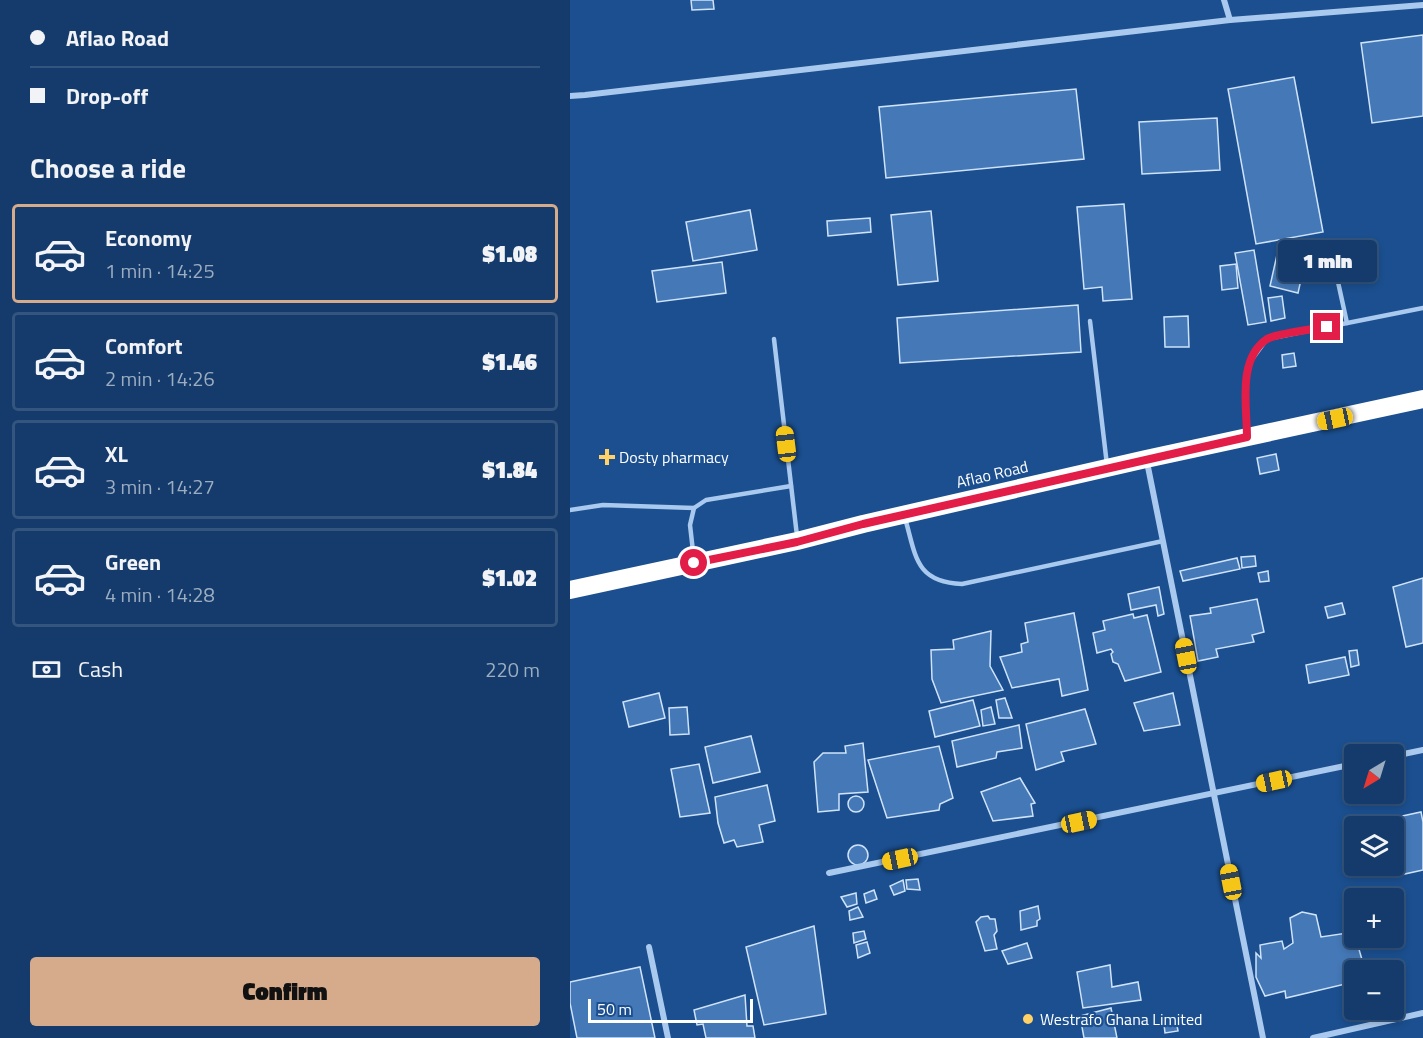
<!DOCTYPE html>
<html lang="en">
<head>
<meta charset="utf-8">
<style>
  body { margin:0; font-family:"Titillium Web",sans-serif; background:#1d4271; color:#f1f3f6; height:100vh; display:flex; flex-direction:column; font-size:22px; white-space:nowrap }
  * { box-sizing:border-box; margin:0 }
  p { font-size:20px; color:#9dadc1 }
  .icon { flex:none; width:33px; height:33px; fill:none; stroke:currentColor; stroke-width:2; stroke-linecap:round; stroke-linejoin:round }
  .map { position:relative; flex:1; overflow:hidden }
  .panel { display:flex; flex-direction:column; background:#143b6b; width:570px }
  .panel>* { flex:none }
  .top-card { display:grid; align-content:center; height:132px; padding:0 30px; background:#143b6b }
  .needle { width:39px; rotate:218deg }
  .buttons { position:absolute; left:774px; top:744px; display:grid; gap:12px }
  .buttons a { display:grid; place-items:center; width:60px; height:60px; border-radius:6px; background:#143b6b; box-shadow:0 3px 9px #0003,0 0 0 2px #33557e; font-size:30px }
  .scale { position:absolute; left:18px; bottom:15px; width:165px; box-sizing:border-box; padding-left:6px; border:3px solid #fff; border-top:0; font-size:16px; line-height:21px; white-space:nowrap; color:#fff; -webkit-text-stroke:4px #1b4f8f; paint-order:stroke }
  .end { position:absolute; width:27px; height:27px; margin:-14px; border:8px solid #e11d48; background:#fff; box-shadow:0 0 0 3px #fff }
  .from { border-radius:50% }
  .bubble { position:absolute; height:42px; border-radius:6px; background:#143b6b; box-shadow:0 3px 9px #0003,0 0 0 2px #33557e; font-size:20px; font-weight:800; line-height:42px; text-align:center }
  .car { position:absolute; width:18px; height:36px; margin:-18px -9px; border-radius:8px; box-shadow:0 0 4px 2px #0007; background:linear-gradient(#f5c518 24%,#345 0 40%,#f5c518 0 76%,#345 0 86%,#f5c518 0) }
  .top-card b { display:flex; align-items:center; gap:21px; height:57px; font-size:22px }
  .top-card b+b { border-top:2px solid #33557e }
  .top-card i { width:15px; height:15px; background:#f1f3f6 }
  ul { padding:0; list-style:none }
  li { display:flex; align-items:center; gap:18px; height:99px; margin:0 12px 9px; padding:0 18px; border:3px solid #33557e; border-radius:6px }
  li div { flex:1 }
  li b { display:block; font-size:22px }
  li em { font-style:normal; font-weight:800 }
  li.current { border-color:#d6ab8b }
  li>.icon { width:54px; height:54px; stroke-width:1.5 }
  h2 { padding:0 30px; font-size:27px; line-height:72px }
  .pay { display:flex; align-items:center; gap:15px; height:66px; padding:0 30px; font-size:22px }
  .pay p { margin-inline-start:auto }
  .primary-button { display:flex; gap:12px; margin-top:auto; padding:12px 30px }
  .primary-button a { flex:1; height:69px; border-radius:6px; background:#d6ab8b; color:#111; font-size:24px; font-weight:800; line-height:69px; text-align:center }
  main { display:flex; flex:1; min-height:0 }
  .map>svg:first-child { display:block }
  .building { fill:#4478b7; stroke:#cfe3fa; stroke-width:1.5 }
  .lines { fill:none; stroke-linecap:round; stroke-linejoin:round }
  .lane { stroke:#a9c9ee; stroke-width:4.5 }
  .street { stroke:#a9c9ee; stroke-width:6 }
  .highway { stroke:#fff; stroke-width:18 }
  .route { stroke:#e11d48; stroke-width:8 }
  .poi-dot { fill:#ffd166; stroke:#1b4f8f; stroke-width:2 }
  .labels { text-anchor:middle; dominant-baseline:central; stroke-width:4.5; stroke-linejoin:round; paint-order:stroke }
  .poi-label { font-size:16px; fill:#fff; stroke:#1b4f8f; text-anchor:start }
  .street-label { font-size:16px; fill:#fff; stroke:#1b4f8f }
</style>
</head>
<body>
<main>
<section class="panel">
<div class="top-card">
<b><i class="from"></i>Aflao Road</b>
<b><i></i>Drop-off</b>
</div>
<h2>Choose a ride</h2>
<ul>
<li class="current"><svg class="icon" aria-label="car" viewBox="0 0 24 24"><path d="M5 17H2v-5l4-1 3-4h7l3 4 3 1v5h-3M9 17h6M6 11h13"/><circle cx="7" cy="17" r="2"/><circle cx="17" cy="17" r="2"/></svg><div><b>Economy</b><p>1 min · 14:25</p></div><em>$1.08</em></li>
<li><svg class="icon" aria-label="car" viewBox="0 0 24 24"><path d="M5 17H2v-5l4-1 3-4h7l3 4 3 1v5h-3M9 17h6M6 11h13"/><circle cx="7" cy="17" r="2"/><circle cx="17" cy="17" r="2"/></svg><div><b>Comfort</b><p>2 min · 14:26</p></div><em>$1.46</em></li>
<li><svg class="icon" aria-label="car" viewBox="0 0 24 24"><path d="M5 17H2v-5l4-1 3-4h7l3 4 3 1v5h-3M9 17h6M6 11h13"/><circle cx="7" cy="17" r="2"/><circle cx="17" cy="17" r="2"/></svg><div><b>XL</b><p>3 min · 14:27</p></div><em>$1.84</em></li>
<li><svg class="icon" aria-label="car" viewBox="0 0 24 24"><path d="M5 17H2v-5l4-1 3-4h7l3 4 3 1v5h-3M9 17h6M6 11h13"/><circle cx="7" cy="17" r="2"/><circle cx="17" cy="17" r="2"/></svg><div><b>Green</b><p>4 min · 14:28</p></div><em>$1.02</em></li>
</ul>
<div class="pay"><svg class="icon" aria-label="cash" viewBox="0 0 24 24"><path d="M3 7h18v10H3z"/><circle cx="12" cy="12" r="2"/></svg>Cash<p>220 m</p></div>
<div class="primary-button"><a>Confirm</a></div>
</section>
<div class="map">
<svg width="853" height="1038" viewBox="0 0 853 1038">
  <rect width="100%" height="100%" fill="#1b4f8f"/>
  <g class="building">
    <polygon points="121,0 143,0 144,9 122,10"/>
    <polygon points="853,35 853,116 802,123 791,43"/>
    <polygon points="724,77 753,232 686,244 658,89"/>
    <polygon points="506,89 514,159 316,178 309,107"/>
    <polygon points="647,118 650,170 572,174 569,122"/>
    <polygon points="554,204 562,299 533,301 532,287 514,289 507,207"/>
    <polygon points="180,210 187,250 123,261 116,222"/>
    <polygon points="361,211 368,281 328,285 321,215"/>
    <polygon points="300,218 301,232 258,236 257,221"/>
    <polygon points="709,246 737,253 728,293 700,286"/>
    <polygon points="684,250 696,322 678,325 665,253"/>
    <polygon points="152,262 156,293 87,302 82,271"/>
    <polygon points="666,264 668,288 652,290 650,266"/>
    <polygon points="712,296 715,318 701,321 698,298"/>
    <polygon points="508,305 511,352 330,363 327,318"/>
    <polygon points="618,316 619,347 595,347 594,317"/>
    <polygon points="724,353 726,366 713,368 712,355"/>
    <polygon points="706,454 709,470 690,474 687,458"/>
    <polygon points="685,556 686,566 672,568 671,557"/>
    <polygon points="667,558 670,569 613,581 610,571"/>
    <polygon points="698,571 699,581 690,582 688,573"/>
    <polygon points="853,578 853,643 836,647 823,587"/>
    <polygon points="589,587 594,614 588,616 586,605 561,610 558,594"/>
    <polygon points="687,599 694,632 682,635 684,642 646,649 648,657 628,661 620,616 641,613 640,608"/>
    <polygon points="772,603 775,614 758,618 755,607"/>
    <polygon points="504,613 518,690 492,696 489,679 442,688 430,657 452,652 451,644 458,642 455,623"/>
    <polygon points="563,614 564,618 577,615 591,672 555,681 548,664 543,662 541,654 543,652 541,649 527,653 523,633 535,630 533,621"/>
    <polygon points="421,631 420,666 433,690 371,703 362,679 361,650 384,649 383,640"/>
    <polygon points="787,650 789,665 781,667 779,651"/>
    <polygon points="775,657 779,675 739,683 736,665"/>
    <polygon points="89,693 95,718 59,727 53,702"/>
    <polygon points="603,693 610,725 574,731 564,703"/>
    <polygon points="435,698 442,718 429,718 426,700"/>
    <polygon points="403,700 410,726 365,737 359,711"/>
    <polygon points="117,707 119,734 100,735 99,708"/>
    <polygon points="421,707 425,724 413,726 411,710"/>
    <polygon points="515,709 526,744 491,752 494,761 466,770 456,724"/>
    <polygon points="449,725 452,748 427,752 426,758 387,767 382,741"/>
    <polygon points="181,736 190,772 143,783 135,747"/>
    <polygon points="293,743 298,792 269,794 269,810 248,812 244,762 253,753 276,753 275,746"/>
    <polygon points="369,746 383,798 370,804 369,810 317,818 298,760"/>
    <polygon points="129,764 140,813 110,817 101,769"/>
    <polygon points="450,778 465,803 461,804 463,816 423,821 411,792"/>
    <polygon points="197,785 205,821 189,825 193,842 167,847 164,840 154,843 148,823 145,797"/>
    <circle cx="286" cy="804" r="8"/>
    <polygon points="851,812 853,822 853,870 830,875 824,844 824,826 819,826 818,819"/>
    <circle cx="288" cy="855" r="10"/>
    <polygon points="348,879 350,890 337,889 336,880"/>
    <polygon points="333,880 335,891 324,895 320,886"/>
    <polygon points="304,890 307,899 296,903 294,894"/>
    <polygon points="286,893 287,904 277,907 271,897"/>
    <polygon points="468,906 470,919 467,921 467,926 451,930 450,911"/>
    <polygon points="288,907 293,917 280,920 279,911"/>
    <polygon points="732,912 746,915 751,937 784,932 795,970 784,970 784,982 716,998 715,991 695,996 686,977 686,953 691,958 690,945 712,941 714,949 723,943 720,918"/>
    <polygon points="418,916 420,919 425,919 427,931 424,935 427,949 415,951 406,922 411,917"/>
    <polygon points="244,926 256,1014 194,1025 176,947"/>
    <polygon points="294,931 296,939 284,943 283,933"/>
    <polygon points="297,942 300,953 288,958 286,945"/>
    <polygon points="457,943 462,958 438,964 432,951"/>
    <polygon points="540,965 542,987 568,982 571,1000 513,1008 507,972"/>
    <polygon points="70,967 85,1038 7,1038 0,1003 0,982"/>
    <polygon points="175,995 177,1026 183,1026 185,1038 136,1038 133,1024 127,1025 124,1010"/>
    <polygon points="541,1008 547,1038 514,1038 510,1016"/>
    <polygon points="606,1020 608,1031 595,1033 594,1024"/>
  </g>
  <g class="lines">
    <g class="lane">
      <polyline points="759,241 777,323"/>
      <polyline points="520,321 537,465"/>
      <polyline points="204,339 227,536"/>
      <polyline points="677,432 676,377 680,362 697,339 853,308"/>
      <polyline points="0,510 33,505 124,508"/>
      <path d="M 335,518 C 346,556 345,582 392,584 L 593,541"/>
      <polyline points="124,560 120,525 124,508 136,500 221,486"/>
    </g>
    <g class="street">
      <polyline points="654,0 660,20"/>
      <polyline points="0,96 15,95 660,20 853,5"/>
      <polyline points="577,462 693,1038"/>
      <polyline points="824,756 853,750"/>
      <polyline points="259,873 784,764"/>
      <polyline points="79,947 98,1038"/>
      <polyline points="743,1038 853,1013"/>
    </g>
    <polyline class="highway" points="0,590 227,541 293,524 576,459 853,399"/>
  </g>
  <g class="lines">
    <path class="route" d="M 124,563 L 227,542 L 293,524 L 677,437 C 677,407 667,359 697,339 C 705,334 744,329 757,327"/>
  </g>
  <g class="poi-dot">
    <path d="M34 448h6v6h6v6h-6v6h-6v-6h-6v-6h6z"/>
    <circle cx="458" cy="1019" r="6"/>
  </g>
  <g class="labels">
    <g class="poi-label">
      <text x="49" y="457">Dosty pharmacy</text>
      <text x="470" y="1019">Westrafo Ghana Limited</text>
    </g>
    <g class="street-label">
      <text transform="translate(422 474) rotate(-13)">Aflao Road</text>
    </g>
  </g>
</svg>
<div class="buttons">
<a><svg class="needle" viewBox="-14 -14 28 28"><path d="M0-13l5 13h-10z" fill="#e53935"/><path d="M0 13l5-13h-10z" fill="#9dadc1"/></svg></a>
<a><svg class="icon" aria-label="layers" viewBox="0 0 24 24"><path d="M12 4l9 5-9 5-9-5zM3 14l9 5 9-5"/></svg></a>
<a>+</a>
<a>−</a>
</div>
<div class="scale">50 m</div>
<i class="end from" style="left:124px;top:563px"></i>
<i class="end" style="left:757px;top:327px"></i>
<div class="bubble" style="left:708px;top:240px;width:99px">1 min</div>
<i class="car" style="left:765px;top:419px;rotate:258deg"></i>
<i class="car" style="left:216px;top:444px;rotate:353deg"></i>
<i class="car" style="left:616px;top:656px;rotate:349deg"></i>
<i class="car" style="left:704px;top:781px;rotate:258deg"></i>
<i class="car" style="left:509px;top:822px;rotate:78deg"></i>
<i class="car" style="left:330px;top:859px;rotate:258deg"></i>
<i class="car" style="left:661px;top:882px;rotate:349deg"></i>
</div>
</main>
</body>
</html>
